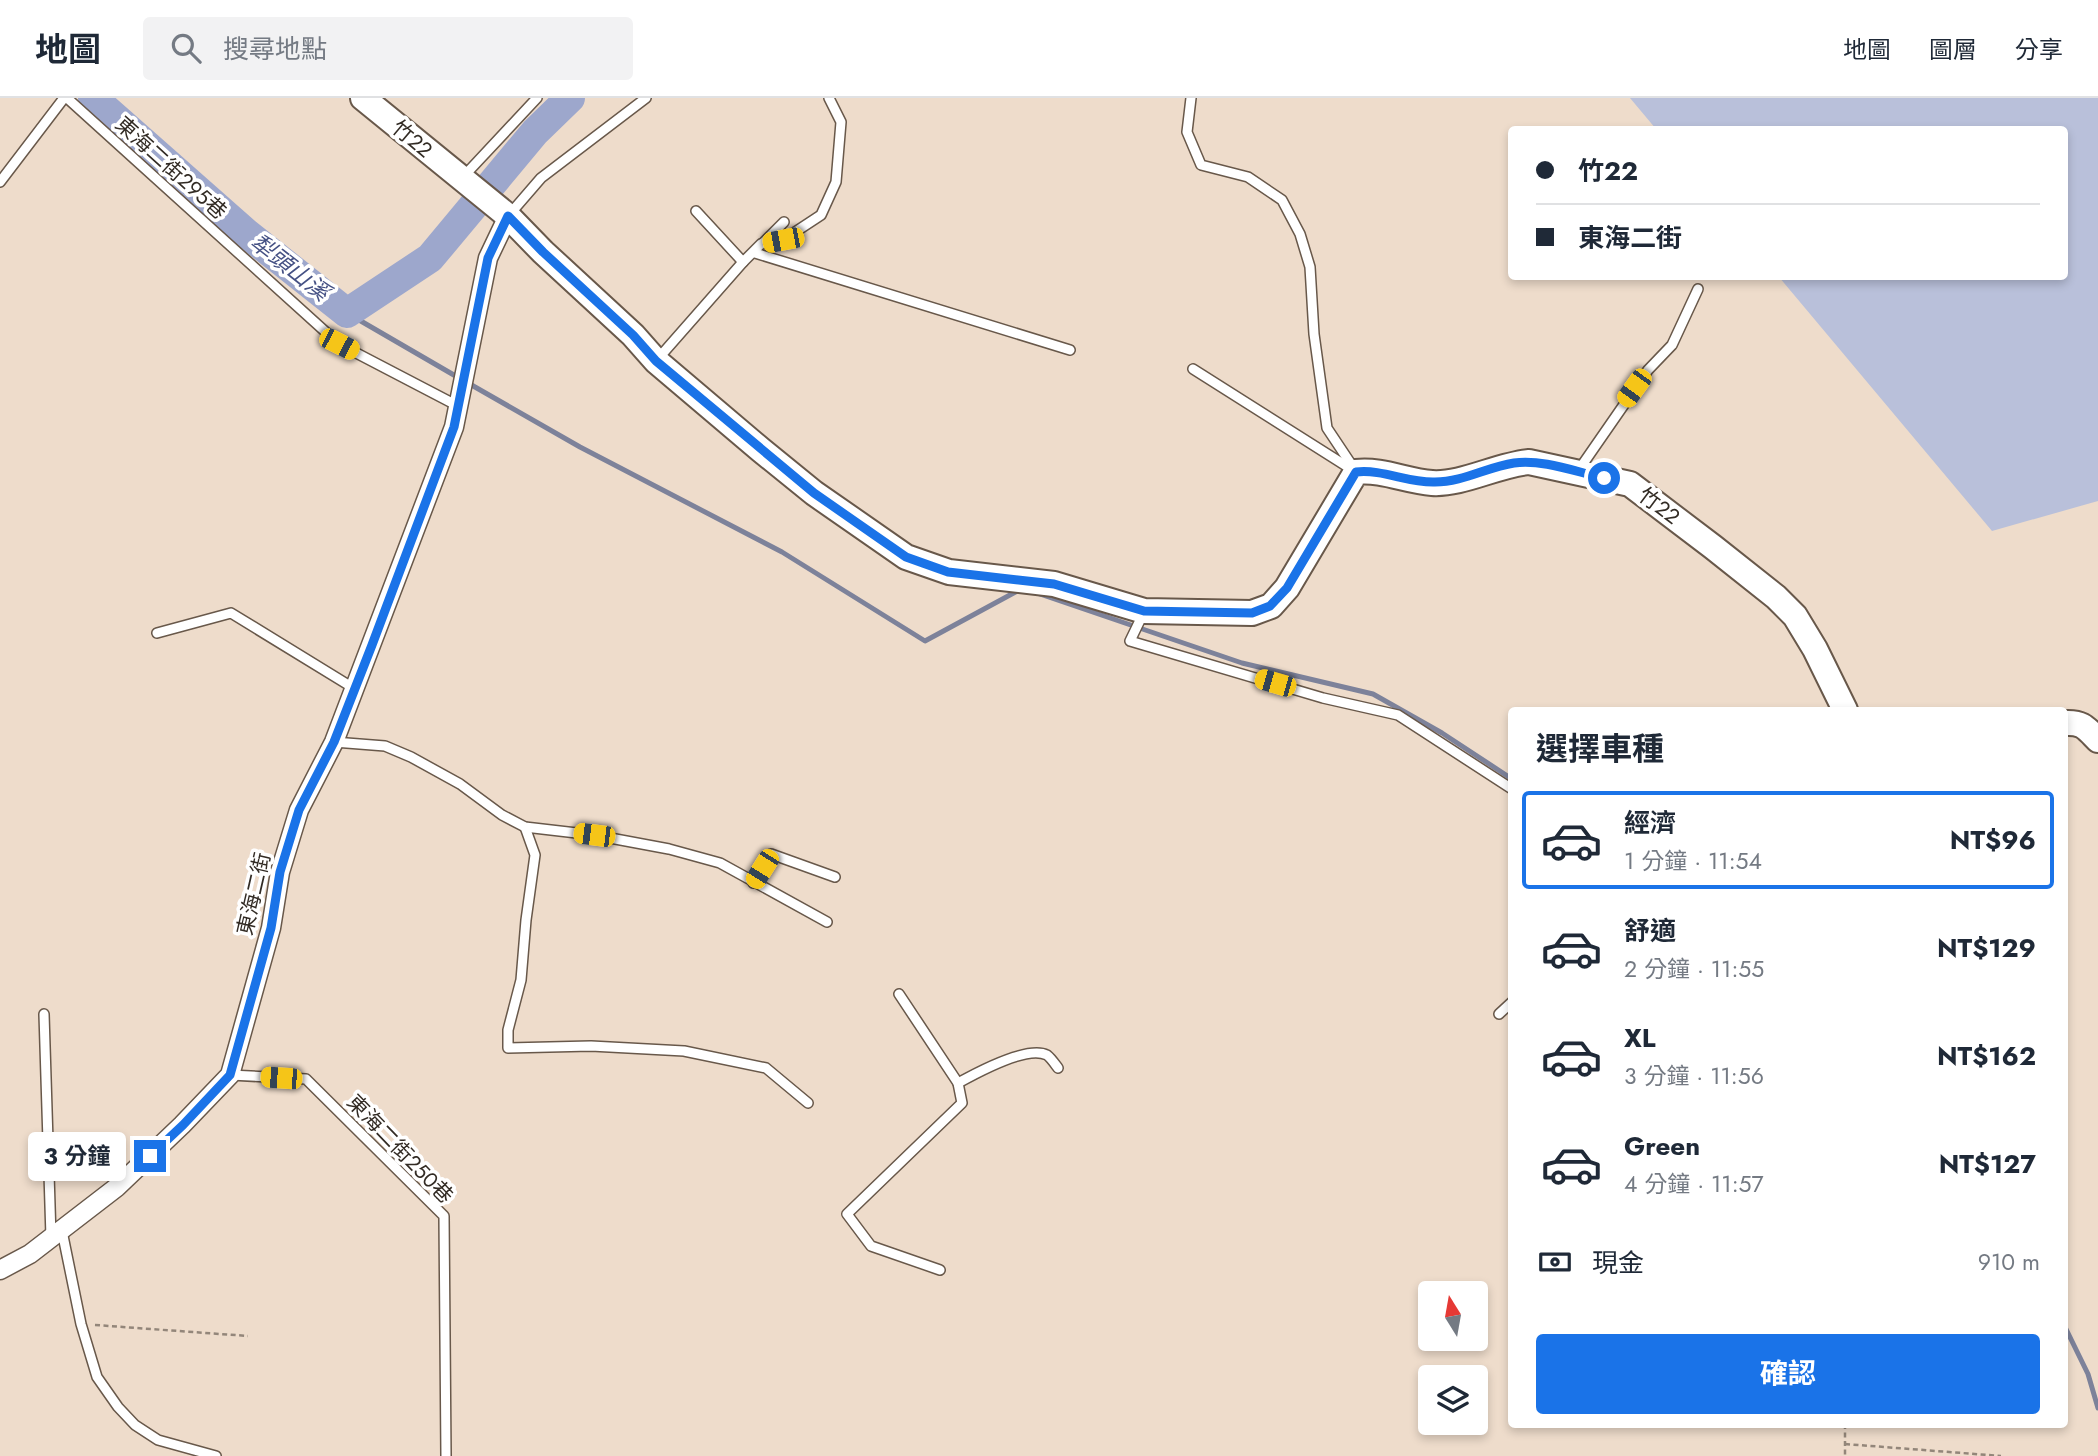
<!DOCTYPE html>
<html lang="zh-TW">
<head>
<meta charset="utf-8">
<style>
  body { margin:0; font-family:Jost,"Noto Sans TC",sans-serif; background:#f2f2f3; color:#1f2937; height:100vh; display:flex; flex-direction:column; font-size:26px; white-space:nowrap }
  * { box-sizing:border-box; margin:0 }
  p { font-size:23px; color:#747a83 }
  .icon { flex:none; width:38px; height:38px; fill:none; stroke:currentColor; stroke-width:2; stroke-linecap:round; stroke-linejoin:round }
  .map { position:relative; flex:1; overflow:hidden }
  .details { position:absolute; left:1508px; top:609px; width:560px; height:721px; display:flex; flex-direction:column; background:#fff; border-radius:7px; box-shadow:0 4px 10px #0003 }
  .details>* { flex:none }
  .banner { position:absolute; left:1508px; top:28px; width:560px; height:154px; border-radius:7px; box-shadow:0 4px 10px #0003; display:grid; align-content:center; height:154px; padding:0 28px; background:#fff }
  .needle { width:46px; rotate:349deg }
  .buttons { position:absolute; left:1418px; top:1183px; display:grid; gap:14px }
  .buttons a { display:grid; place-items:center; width:70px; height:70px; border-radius:7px; background:#fff; box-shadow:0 4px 10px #0003; font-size:35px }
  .end { position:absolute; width:32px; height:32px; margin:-16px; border:9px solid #1a73e8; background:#fff; box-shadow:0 0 0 4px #fff }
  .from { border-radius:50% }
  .bubble { position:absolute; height:49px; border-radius:7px; background:#fff; box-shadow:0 4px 10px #0003; font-size:23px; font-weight:700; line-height:49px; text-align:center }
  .car { position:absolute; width:21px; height:42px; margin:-21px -10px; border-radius:9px; box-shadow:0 0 5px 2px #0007; background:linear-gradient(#f5c518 24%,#345 0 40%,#f5c518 0 76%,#345 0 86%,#f5c518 0) }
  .banner b { display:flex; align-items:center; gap:24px; height:66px; font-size:26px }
  .banner b+b { border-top:2px solid #e0e1e3 }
  .banner i { width:18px; height:18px; background:#1f2937 }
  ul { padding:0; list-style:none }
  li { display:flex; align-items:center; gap:21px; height:98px; margin:0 14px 10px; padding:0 14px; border:4px solid transparent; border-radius:7px }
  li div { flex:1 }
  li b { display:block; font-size:26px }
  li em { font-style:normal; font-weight:700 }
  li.on { border-color:#1a73e8 }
  li>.icon { width:63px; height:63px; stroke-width:1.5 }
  h2 { padding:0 28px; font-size:32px; line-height:84px }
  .pay { display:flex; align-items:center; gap:18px; height:77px; padding:0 28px; font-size:26px }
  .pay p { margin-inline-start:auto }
  .primary-button { display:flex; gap:14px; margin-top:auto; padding:14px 28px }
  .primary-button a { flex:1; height:80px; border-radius:7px; background:#1a73e8; color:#fff; font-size:28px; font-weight:700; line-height:80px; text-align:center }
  header { display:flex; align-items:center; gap:42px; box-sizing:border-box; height:98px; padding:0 35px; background:#fff; border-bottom:2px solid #e0e1e3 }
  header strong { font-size:33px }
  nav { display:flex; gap:38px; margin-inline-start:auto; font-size:24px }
  .search { width:490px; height:63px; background:#f2f2f3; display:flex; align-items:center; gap:18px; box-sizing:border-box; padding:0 24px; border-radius:7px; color:#747a83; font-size:26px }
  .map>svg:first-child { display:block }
  .green { fill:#b9c0da }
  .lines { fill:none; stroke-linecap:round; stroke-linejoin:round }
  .stream { stroke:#7d829a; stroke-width:5 }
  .river { stroke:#9da7cc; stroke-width:30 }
  .lane-casing { stroke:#68584a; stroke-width:12 }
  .street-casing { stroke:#68584a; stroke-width:21 }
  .secondary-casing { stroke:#68584a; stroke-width:28 }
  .path { stroke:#93867a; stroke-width:2.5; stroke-dasharray:5 3.5; stroke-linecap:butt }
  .lane { stroke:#fff; stroke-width:9 }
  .street { stroke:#fff; stroke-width:18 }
  .secondary { stroke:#fff; stroke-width:24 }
  .route { stroke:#1a73e8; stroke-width:9 }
  .labels { text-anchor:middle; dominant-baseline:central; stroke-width:7; stroke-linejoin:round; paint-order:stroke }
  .street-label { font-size:21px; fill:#322b24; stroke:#fff }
  .water-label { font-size:23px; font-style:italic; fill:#455184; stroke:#fff }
</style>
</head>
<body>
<header>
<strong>地圖</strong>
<div class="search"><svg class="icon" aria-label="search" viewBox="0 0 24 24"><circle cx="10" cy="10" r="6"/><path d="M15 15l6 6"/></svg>搜尋地點</div>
<nav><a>地圖</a><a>圖層</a><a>分享</a></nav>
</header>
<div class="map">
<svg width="2098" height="1358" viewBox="0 0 2098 1358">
  <rect width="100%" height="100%" fill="#eedccb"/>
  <polygon class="green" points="1630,0 2098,0 2098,403 1992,433 1779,179 2065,178 2065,32 1656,31"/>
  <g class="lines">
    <g class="stream">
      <polyline points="347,215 459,280"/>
      <polyline points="468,285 580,349 782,454 925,543 1021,491"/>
      <polyline points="1037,495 1242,565 1373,596 1442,635 1512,681"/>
      <polyline points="2065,1229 2088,1276 2098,1310"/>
    </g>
    <polyline class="river" points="93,0 246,135 347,215 430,160 535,34 570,0"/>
    <g class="lane-casing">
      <g id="lane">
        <polyline points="67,0 339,246 458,308"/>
        <polyline points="1191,0 1187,34 1201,67 1248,79 1282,102 1300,136 1310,169 1314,236 1327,330 1355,372"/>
        <polyline points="464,78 537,0"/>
        <polyline points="0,84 64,0"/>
        <polyline points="696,113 743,164"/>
        <polyline points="509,117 541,80 646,0"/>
        <polyline points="763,145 784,124"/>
        <polyline points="755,155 1070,252"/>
        <polyline points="656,263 743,164 761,146 783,142 821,117 836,84 841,24 829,0"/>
        <polyline points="1193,271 1351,371"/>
        <polyline points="1578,373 1648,272 1672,247 1698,191"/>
        <polyline points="1144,514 1130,543 1323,600 1398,617 1512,691"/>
        <polyline points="157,535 231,515 355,591"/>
        <polyline points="334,644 385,648 411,659 460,686 502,717 525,729 594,737 669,751 720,765 827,824"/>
        <polyline points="525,729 535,757 526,822 521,882 508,932 508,950 591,948 684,953 766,970 808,1005"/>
        <polyline points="753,785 771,756 835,779"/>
        <polyline points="899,896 958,985 962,1005 847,1116 871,1148 940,1172"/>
        <polyline points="44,916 51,1139"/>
        <polyline points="1499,916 1512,904"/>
        <polyline points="230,977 306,981 444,1118 446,1358"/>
        <path d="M 958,985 C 976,975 1027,947 1047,957 C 1051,960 1055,966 1058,970"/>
        <polyline points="62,1133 81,1226 97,1279 118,1309 135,1327 158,1342 216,1358"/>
      </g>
    </g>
    <g class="street-casing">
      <polyline id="street" points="0,1172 30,1156 117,1089 182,1027 230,977 271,830 280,774 299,712 334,644 454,329 488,160 508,118"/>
    </g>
    <g class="secondary-casing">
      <g id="secondary">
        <path d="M 363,0 L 508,118 L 543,154 L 633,237 L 656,263 L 761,352 L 814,395 L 906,459 L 949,474 L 1054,486 L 1144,513 L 1252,515 L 1271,508 L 1287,490 L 1356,374 C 1382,371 1406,383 1432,385 C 1462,387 1497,367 1529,364 L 1630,386 L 1713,449 L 1776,499 L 1795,518 L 1815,551 L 1845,612"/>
        <path d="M 2065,625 C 2083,624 2086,630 2098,642"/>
      </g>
    </g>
    <g class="path">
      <polyline points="95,1227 248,1238"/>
      <polyline points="1845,1326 1845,1358"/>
      <polyline points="1845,1346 2001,1358"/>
    </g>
    <use href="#lane" class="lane"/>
    <use href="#street" class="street"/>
    <use href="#secondary" class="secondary"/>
  </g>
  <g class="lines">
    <path class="route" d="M 150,1058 L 183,1027 L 230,977 L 271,830 L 280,774 L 299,712 L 334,644 L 372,547 L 454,329 L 488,160 L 508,118 L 543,154 L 633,237 L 656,263 L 814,395 L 906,459 L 948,474 L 1054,486 L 1144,513 L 1252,515 L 1270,508 L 1287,490 L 1356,374 C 1383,371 1408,385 1435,384 C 1463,384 1487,369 1514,365 C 1543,361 1576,374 1604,380"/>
  </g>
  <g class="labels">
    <g class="street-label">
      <text transform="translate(412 41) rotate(40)">竹22</text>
      <text transform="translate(171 70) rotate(42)">東海二街295巷</text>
      <text transform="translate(1659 408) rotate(37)">竹22</text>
      <text transform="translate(254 796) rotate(-77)">東海二街</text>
      <text transform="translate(400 1051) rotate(46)">東海二街250巷</text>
    </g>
    <g class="water-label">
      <text transform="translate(290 169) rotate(38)">犁頭山溪</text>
    </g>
  </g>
</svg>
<div class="buttons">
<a><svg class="needle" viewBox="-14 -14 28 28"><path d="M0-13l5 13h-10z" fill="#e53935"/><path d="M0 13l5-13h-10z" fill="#747a83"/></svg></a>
<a><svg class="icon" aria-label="layers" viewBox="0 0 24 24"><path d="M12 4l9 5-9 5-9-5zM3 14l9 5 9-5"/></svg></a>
</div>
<i class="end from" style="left:1604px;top:380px"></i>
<i class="end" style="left:150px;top:1058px"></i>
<div class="bubble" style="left:28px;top:1034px;width:98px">3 分鐘</div>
<i class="car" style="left:783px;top:142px;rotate:259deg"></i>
<i class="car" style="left:339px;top:246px;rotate:117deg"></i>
<i class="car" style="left:1634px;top:290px;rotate:216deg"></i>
<i class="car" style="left:1275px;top:585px;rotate:286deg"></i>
<i class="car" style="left:594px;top:737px;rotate:277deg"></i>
<i class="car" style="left:762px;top:771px;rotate:212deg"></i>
<i class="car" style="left:281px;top:980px;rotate:274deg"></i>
<div class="banner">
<b><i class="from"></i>竹22</b>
<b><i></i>東海二街</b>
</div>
<section class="details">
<h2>選擇車種</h2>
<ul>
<li class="on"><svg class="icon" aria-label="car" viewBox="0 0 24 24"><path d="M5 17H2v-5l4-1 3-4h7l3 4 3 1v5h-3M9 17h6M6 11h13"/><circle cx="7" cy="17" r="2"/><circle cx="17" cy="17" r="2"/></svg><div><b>經濟</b><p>1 分鐘 · 11:54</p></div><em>NT$96</em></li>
<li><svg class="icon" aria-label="car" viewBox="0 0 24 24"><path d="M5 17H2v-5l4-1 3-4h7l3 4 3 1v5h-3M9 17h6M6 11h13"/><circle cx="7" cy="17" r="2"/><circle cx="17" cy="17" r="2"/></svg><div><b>舒適</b><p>2 分鐘 · 11:55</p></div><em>NT$129</em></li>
<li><svg class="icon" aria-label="car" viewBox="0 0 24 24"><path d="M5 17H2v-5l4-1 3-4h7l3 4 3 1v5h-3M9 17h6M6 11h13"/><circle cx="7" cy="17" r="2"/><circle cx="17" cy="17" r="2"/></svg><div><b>XL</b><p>3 分鐘 · 11:56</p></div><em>NT$162</em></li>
<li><svg class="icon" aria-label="car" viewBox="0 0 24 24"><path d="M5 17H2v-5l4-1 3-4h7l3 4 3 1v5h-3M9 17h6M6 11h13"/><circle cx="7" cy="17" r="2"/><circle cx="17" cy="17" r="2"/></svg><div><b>Green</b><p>4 分鐘 · 11:57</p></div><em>NT$127</em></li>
</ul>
<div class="pay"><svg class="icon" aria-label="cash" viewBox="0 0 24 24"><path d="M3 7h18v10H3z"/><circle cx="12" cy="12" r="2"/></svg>現金<p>910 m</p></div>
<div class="primary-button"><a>確認</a></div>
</section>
</div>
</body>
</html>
